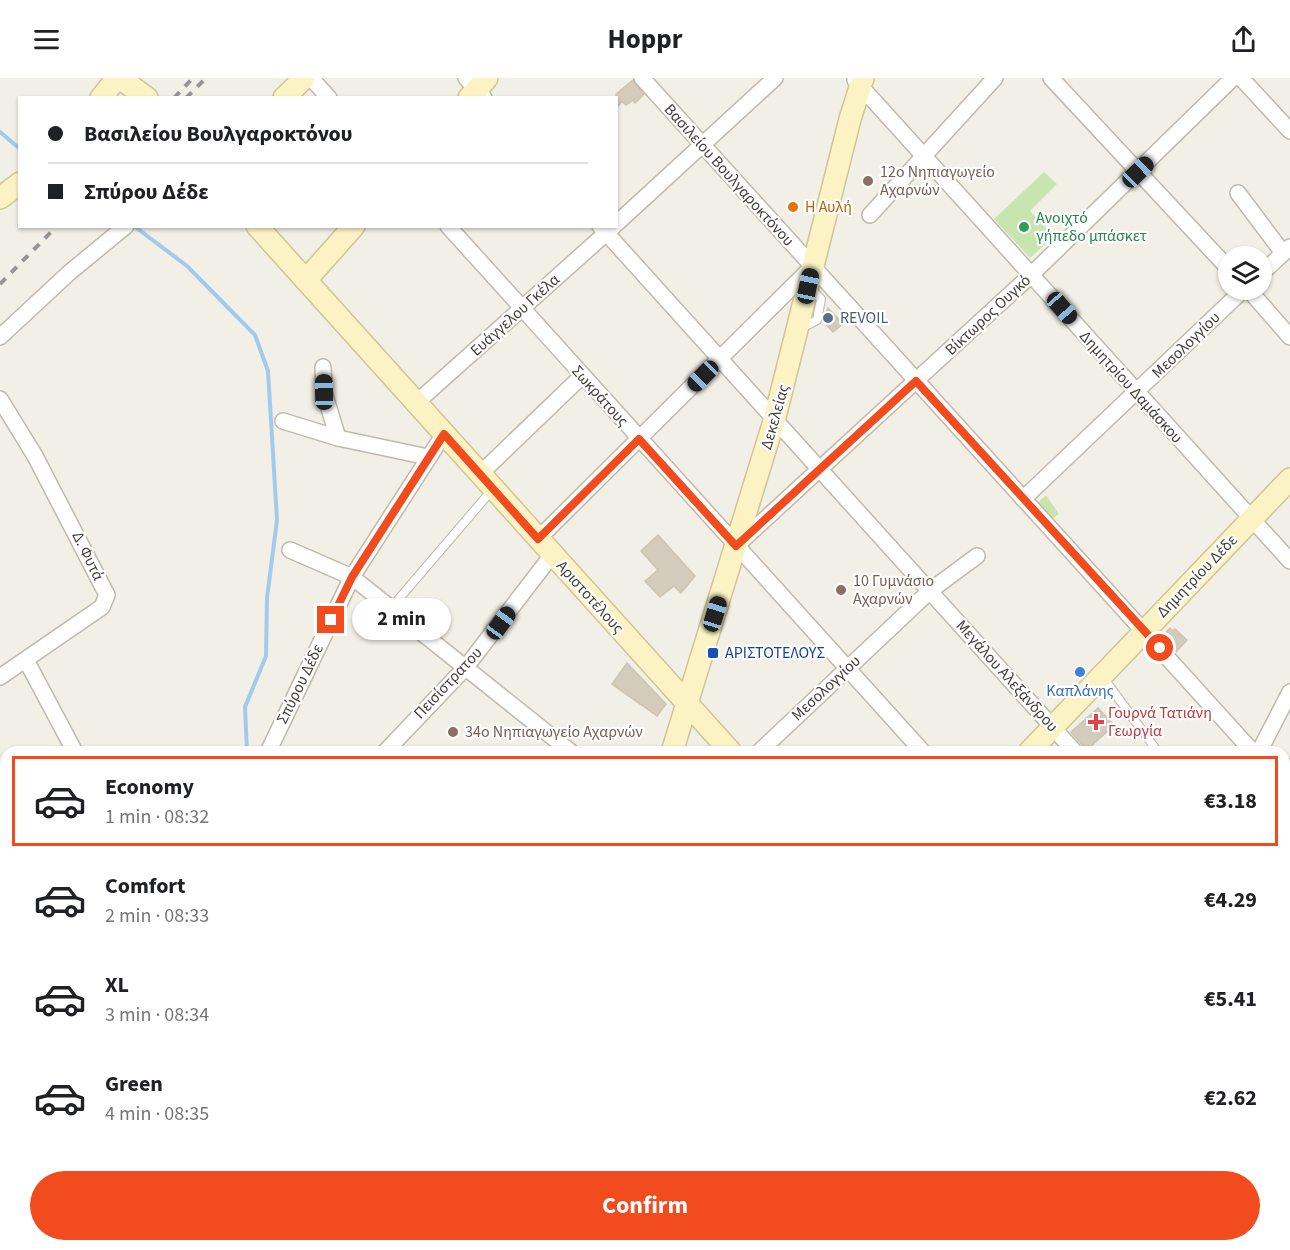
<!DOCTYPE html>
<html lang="en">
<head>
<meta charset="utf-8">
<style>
  body { margin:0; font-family:"Source Sans 3",sans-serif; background:#f6f6f6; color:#202124; height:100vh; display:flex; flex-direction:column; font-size:22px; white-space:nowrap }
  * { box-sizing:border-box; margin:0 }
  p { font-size:20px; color:#757577 }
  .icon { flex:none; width:33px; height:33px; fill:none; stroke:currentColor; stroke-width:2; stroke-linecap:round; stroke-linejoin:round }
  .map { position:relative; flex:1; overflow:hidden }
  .sheet { position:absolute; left:0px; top:668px; width:1290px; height:506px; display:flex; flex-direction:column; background:#fff; border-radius:18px 18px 0 0; box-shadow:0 2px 4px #0004 }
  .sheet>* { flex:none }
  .guide { position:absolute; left:18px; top:18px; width:600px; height:132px; border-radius:0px; box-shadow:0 2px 4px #0004; display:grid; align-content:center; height:132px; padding:0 30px; background:#fff }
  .controls { position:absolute; left:1218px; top:168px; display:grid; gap:12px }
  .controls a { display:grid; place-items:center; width:54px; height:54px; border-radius:50%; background:#fff; box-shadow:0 2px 4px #0004; font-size:30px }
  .end { position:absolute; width:27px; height:27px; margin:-14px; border:8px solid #f24b1d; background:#fff; box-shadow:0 0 0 3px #fff }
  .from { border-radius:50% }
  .bubble { position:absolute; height:42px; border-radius:21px; background:#fff; box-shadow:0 2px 4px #0004; font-size:20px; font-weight:700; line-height:42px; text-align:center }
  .car { position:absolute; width:18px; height:36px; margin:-18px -9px; border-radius:8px; box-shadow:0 0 4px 2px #0007; background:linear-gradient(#222 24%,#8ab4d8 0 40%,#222 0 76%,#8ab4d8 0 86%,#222 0) }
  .guide b { display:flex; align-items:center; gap:21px; height:57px; font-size:22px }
  .guide b+b { border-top:2px solid #e0e0e0 }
  .guide i { width:15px; height:15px; background:#202124 }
  ul { padding:10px 0 0; list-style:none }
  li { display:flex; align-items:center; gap:18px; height:90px; margin:0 12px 9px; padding:0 18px; border:3px solid transparent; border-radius:0px }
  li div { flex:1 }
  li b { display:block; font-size:22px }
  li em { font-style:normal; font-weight:700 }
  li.active { border-color:#f24b1d }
  li>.icon { width:54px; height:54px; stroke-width:1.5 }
  .primary-button { display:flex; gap:12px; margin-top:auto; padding:12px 30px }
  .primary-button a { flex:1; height:69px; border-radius:36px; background:#f24b1d; color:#fff; font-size:24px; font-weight:700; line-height:69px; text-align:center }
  header { display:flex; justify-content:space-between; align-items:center; height:78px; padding:0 30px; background:#fff; font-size:27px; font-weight:700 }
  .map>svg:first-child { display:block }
  .park { fill:#c9e5af }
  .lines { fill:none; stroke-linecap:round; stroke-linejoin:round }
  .stream { stroke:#a3caed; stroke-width:4 }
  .building { fill:#d3cbbb; stroke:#cec4af; stroke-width:1.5 }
  .lane-casing { stroke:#c0baab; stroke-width:10 }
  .street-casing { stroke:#c0baab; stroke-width:18 }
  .secondary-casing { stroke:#d1c597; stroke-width:24 }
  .path { stroke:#beb49a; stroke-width:2; stroke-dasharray:3 3; stroke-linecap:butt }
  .lane { stroke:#fff; stroke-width:8 }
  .street { stroke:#fff; stroke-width:15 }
  .secondary { stroke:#fcf3c5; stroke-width:21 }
  .rail { stroke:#959595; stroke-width:4; stroke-dasharray:8 8; stroke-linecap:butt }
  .route { stroke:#f24b1d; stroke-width:8 }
  .education-dot { fill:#8d6e63; stroke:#fff; stroke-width:2 }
  .food-dot { fill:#e8710a; stroke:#fff; stroke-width:2 }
  .leisure-dot { fill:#2e9e5b; stroke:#fff; stroke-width:2 }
  .service-dot { fill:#5c6f8a; stroke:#fff; stroke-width:2 }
  .transit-dot { fill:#1a4fb4; stroke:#fff; stroke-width:2 }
  .shop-dot { fill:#3f7fe0; stroke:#fff; stroke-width:2 }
  .health-dot { fill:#e0444e; stroke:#fff; stroke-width:2 }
  .labels { text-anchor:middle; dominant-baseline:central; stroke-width:4.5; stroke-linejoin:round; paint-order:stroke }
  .education-label { font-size:16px; fill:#785e54; stroke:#fff; text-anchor:start }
  .street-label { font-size:16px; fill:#443f35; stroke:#fff }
  .food-label { font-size:16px; fill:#c56008; stroke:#fff; text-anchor:start }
  .leisure-label { font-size:16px; fill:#27864d; stroke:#fff; text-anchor:start }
  .service-label { font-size:16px; fill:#4e5e75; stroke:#fff; text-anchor:start }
  .transit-label { font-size:16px; fill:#164399; stroke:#fff; text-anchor:start }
  .shop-label { font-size:16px; fill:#366cbe; stroke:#fff }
  .health-label { font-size:16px; fill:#be3a42; stroke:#fff; text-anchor:start }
</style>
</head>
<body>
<header><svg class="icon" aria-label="menu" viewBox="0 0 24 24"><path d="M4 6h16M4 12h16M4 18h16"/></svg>Hoppr<svg class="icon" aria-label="share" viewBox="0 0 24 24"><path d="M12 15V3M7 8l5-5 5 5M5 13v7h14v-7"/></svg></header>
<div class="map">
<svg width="1290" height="1172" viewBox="0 0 1290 1172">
  <rect width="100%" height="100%" fill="#f2efe6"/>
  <g class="park">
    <polygon points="1044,94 1057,106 1030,133 1054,158 1030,180 994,141"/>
    <polygon points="1046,417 1059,436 1050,442 1035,427"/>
  </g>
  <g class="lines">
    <g class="stream">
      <polyline points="0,54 20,71"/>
      <polyline points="134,148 187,188 255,257 268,293 277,442 267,520 266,578 245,629 247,674"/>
    </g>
  </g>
  <g class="building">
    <polygon points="633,2 644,16 635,25 633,22 626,27 622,24 616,30 616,16"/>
    <polygon points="828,230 843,246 833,254 823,243"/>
    <polygon points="658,457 695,498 681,515 674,508 660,519 645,503 658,492 641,473"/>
    <polygon points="1170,550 1173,553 1175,551 1187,562 1176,574 1162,559"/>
    <polygon points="627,585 666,626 657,638 612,606"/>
    <polygon points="1098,630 1114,647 1087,672 1071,654"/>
  </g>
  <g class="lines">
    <g class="lane-casing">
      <g id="lane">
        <polyline points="800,251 817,242 821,221 811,211"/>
        <polyline points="391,530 492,412"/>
        <polyline points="1102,598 1158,674"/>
        <polyline points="177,1167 180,1172"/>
      </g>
    </g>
    <g class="street-casing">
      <g id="street">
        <polyline points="311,0 329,20"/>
        <polyline points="466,0 484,20"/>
        <polyline points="642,0 1253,674"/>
        <polyline points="1051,0 1228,190"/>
        <polyline points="1241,0 1290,53"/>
        <polyline points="855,2 1290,483"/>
        <polyline points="1238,115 1283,175"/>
        <polyline points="870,137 995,0"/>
        <polyline points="616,146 775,0"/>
        <polyline points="448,148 923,674"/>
        <polyline points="600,148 1075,674"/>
        <polyline points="1262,195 1290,169"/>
        <polyline points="1249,212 1290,259"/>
        <polyline points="0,259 70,194 126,148"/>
        <polyline points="323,289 324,314 338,360"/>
        <polyline points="0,321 35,378 107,517 102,529 0,599"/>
        <polyline points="416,325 614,148"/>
        <polyline points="283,343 338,360 428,379"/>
        <polyline points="480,396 582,298"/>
        <polyline points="1023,421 1243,212"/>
        <polyline points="538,461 812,189"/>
        <polyline points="737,467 1032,196 1233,0"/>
        <polyline points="290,472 352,499 571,674"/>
        <polyline points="26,582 75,674"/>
        <polyline points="269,672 352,499 444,356"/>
        <polyline points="385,674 466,589 552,477"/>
        <polyline points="759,674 931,512 977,478"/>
        <polyline points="1259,674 1290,614"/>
        <polyline points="1284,688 1290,689"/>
        <polyline points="1284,825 1290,825"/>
        <polyline points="0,841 6,836"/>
        <polyline points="1284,937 1290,938"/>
        <polyline points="1284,960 1290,966"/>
        <polyline points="0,1031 6,1033"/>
        <polyline points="1284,1131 1290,1138"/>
        <polyline points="160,1167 164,1172"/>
        <polyline points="647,1167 648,1172"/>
        <polyline points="866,1167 870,1172"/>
        <polyline points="1014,1167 1018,1172"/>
        <polyline points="1167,1167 1170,1172"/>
        <polyline points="263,1172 270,1167"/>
        <polyline points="680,1172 690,1167"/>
        <polyline points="823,1172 832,1167"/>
        <polyline points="914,1172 923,1167"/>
        <polyline points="1082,1172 1092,1167"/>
      </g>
    </g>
    <g class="secondary-casing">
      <g id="secondary">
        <polyline points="120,0 147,20"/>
        <polyline points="101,20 117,0"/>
        <polyline points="284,20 304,0"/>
        <polyline points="469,20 487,0"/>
        <polyline points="0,120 20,105"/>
        <polyline points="257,148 731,674"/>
        <polyline points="306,202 354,148"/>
        <polyline points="672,674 774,343 850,41 863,0"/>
        <polyline points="1029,674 1290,401"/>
        <polyline points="1284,1065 1290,1066"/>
        <polyline points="567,1167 572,1172"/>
        <polyline points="587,1167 592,1172"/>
        <polyline points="511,1172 513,1167"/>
      </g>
    </g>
    <polyline class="path" points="0,782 6,778"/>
    <use href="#lane" class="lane"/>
    <use href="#street" class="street"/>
    <use href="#secondary" class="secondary"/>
    <g class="rail">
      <polyline points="174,20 191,2"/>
      <polyline points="186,20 206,0"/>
      <polyline points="0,206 57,148"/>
    </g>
  </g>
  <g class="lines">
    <polyline class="route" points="331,542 352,499 444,356 538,461 639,361 736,468 916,303 1160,570"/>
  </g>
  <g class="education-dot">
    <circle cx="868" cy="103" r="6"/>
    <circle cx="841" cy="512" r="6"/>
    <circle cx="453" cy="654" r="6"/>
  </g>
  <circle class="food-dot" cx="793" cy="129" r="6"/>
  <circle class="leisure-dot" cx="1024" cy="149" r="6"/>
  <circle class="service-dot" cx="828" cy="240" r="6"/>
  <rect class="transit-dot" x="707" y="569" width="12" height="12" rx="3"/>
  <circle class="shop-dot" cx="1080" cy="594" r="6"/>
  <path class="health-dot" d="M1093 635h6v6h6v6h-6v6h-6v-6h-6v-6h6z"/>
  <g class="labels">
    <g class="education-label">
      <text x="880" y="94">12ο Νηπιαγωγείο<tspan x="880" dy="18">Αχαρνών</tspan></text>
      <text x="853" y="503">10 Γυμνάσιο<tspan x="853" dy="18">Αχαρνών</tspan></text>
      <text x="465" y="654">34o Νηπιαγωγείο Αχαρνών</text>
    </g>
    <g class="street-label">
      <text transform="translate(729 97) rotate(48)">Βασιλείου Βουλγαροκτόνου</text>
      <text transform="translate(515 237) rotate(-42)">Ευάγγελου Γκέλα</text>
      <text transform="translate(988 237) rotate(-43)">Βίκτωρος Ουγκό</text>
      <text transform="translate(1186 267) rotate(-44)">Μεσολογγίου</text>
      <text transform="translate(1131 309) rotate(48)">Δημητρίου Δαμάσκου</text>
      <text transform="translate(600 318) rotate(48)">Σωκράτους</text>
      <text transform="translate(775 339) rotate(-74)">Δεκελείας</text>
      <text transform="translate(88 478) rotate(64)">Δ. Φυτά</text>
      <text transform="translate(1197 498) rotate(-46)">Δημητρίου Δέδε</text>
      <text transform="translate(590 519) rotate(48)">Αριστοτέλους</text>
      <text transform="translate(1007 598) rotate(48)">Μεγάλου Αλεξάνδρου</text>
      <text transform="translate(448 605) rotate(-47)">Πεισίστρατου</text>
      <text transform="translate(300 606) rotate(-64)">Σπύρου Δέδε</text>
      <text transform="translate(826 610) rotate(-43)">Μεσολογγίου</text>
    </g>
    <g class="food-label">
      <text x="805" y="129">Η Αυλή</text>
    </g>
    <g class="leisure-label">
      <text x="1036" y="140">Ανοιχτό<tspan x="1036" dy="18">γήπεδο μπάσκετ</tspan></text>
    </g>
    <g class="service-label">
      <text x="840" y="240">REVOIL</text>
    </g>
    <g class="transit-label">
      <text x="725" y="575">ΑΡΙΣΤΟΤΕΛΟΥΣ</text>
    </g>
    <g class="shop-label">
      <text x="1080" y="613">Καπλάνης</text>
    </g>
    <g class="health-label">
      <text x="1108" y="635">Γουρνά Τατιάνη<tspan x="1108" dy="18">Γεωργία</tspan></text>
    </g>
  </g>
</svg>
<div class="controls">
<a><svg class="icon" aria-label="layers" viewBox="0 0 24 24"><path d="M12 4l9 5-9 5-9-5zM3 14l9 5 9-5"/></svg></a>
</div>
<i class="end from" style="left:1160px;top:570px"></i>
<i class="end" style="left:331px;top:542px"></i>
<div class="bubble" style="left:352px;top:520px;width:99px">2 min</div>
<i class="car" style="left:1138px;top:94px;rotate:46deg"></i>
<i class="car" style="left:808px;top:208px;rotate:12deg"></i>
<i class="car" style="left:1062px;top:230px;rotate:139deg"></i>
<i class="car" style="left:703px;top:298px;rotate:225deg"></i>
<i class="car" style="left:324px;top:314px;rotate:359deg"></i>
<i class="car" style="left:715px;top:536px;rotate:17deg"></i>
<i class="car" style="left:501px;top:545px;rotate:36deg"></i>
<div class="guide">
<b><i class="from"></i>Βασιλείου Βουλγαροκτόνου</b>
<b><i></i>Σπύρου Δέδε</b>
</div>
<section class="sheet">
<ul>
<li class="active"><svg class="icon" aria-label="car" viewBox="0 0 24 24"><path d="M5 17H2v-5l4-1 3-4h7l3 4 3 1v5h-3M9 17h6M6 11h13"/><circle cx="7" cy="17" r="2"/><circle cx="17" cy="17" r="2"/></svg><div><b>Economy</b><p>1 min · 08:32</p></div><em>€3.18</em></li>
<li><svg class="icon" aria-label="car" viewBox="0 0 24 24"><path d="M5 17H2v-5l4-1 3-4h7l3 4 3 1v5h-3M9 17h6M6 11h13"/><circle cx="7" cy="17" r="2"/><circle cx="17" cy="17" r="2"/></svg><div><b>Comfort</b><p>2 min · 08:33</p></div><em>€4.29</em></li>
<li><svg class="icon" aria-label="car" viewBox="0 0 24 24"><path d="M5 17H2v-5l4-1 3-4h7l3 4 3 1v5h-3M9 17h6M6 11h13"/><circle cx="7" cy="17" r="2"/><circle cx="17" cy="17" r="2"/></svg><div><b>XL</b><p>3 min · 08:34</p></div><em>€5.41</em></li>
<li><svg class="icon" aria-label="car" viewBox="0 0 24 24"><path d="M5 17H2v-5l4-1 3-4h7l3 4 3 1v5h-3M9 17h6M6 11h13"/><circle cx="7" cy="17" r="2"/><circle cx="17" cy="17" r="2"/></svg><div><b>Green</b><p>4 min · 08:35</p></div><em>€2.62</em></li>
</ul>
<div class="primary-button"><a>Confirm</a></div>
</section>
</div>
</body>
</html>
